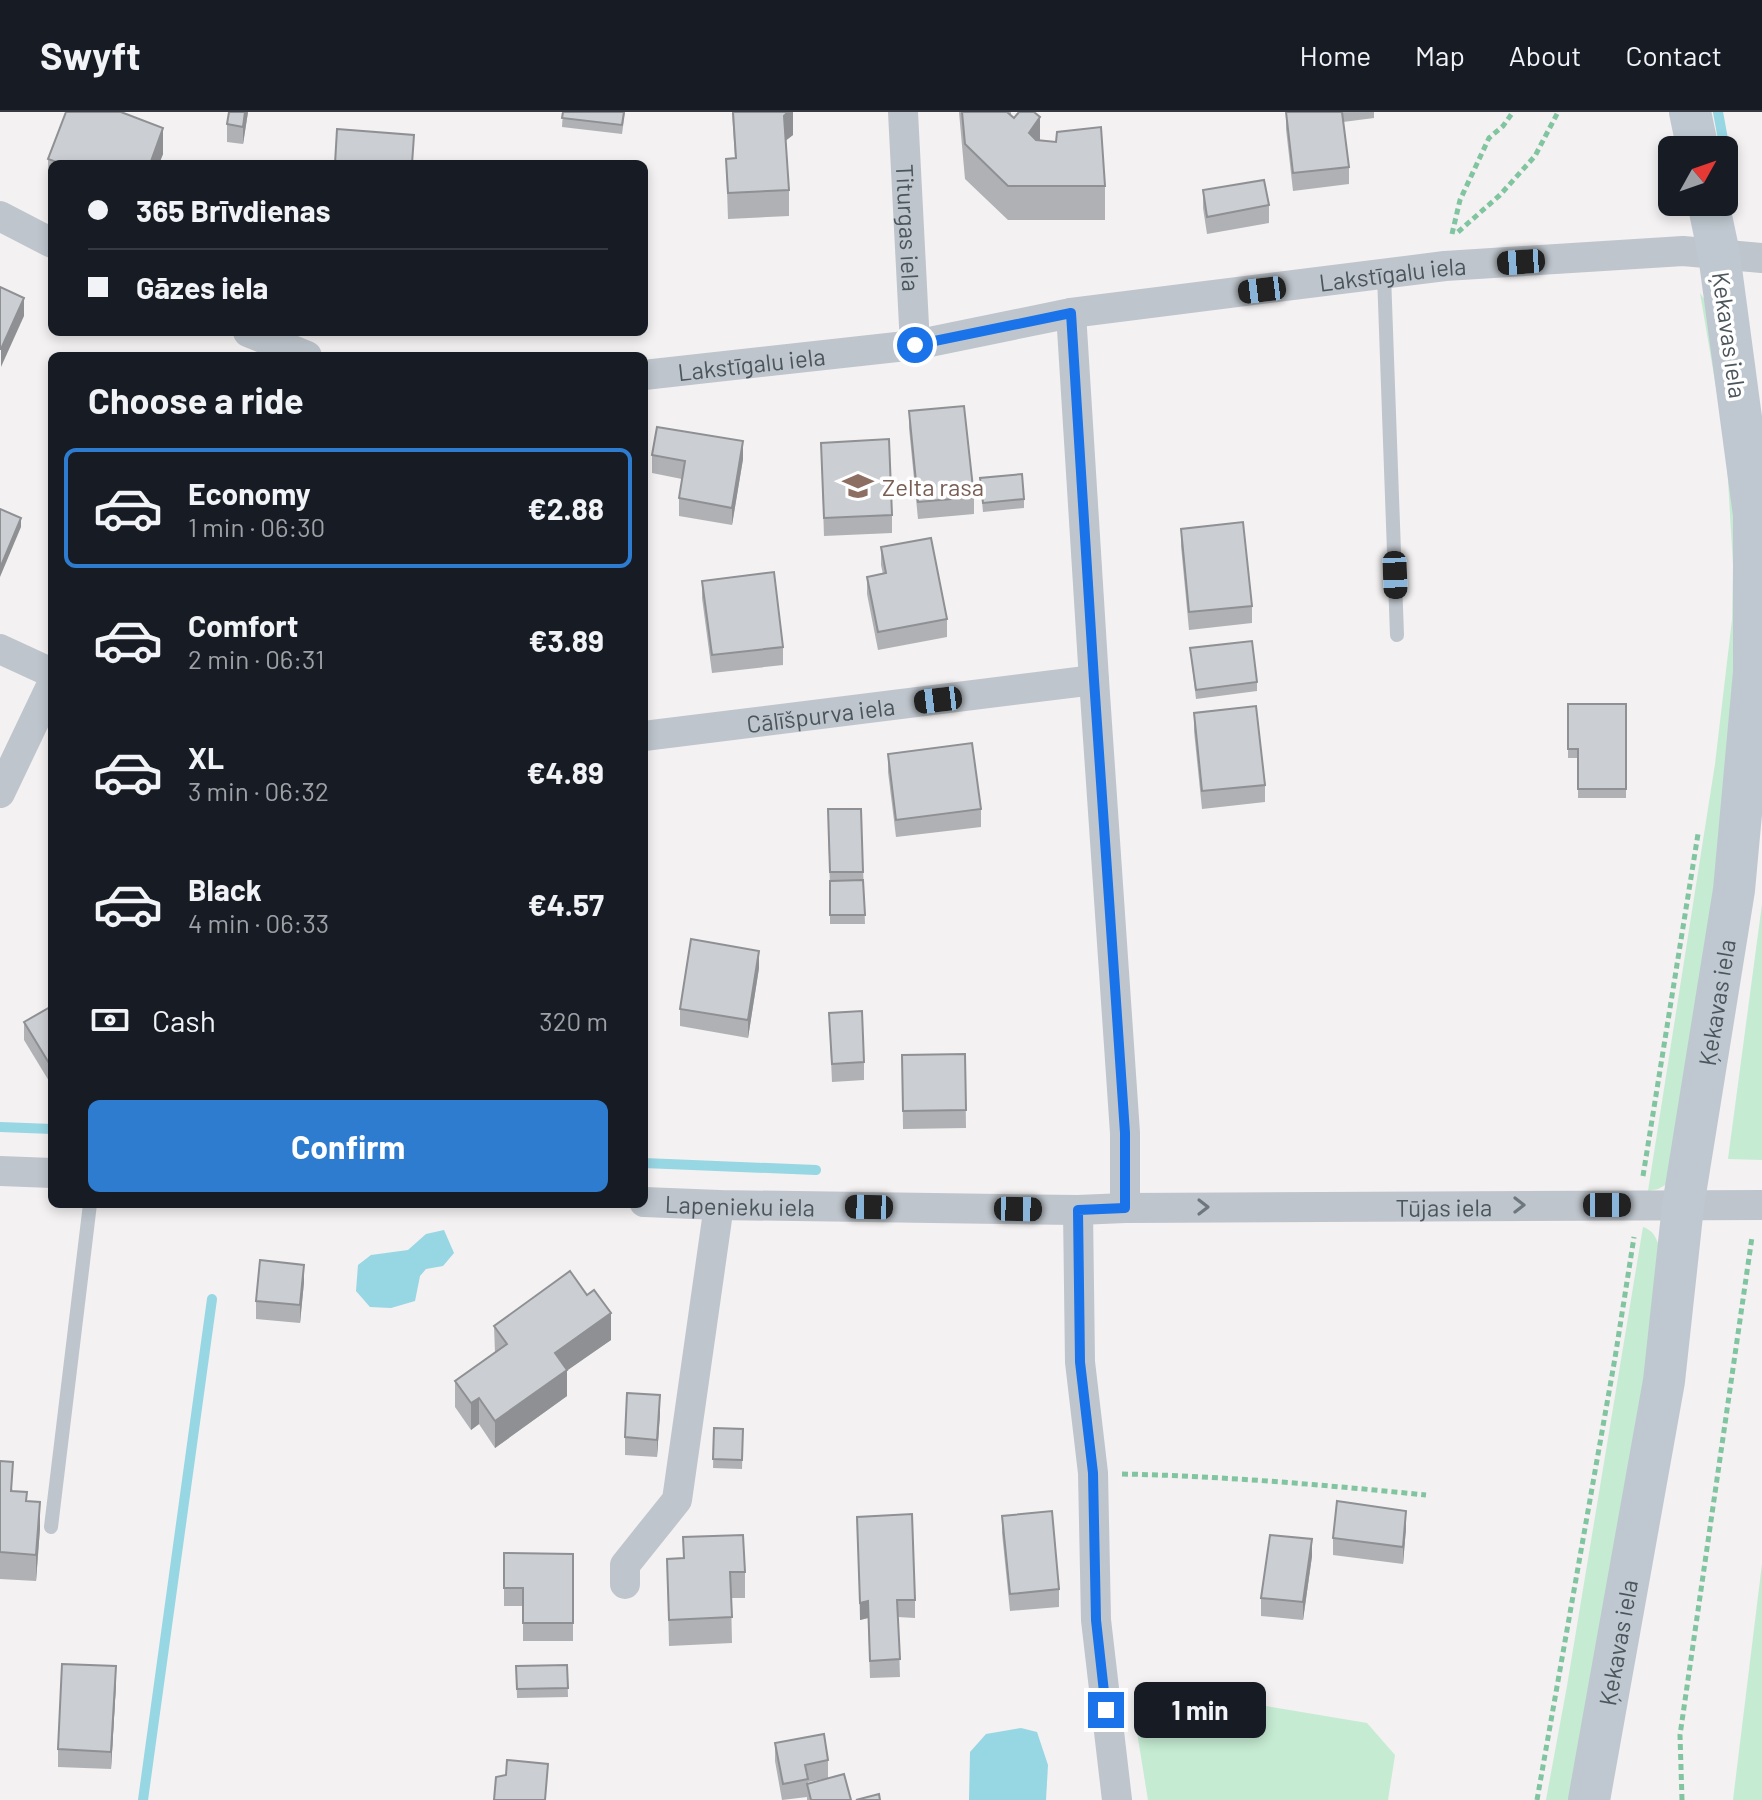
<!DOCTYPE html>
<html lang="en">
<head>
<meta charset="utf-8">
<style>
  body { margin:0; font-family:Barlow,sans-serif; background:#20242c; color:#f1f3f6; height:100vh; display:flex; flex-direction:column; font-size:30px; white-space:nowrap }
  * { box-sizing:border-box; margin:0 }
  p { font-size:26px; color:#9ea1a6 }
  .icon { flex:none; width:44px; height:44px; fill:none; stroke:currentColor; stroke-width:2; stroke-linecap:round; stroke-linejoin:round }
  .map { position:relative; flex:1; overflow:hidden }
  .panel { position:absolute; left:48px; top:240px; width:600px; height:856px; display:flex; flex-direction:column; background:#171b24; border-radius:12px; box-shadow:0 4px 12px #0003 }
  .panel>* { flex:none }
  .top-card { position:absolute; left:48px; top:48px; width:600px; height:176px; border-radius:12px; box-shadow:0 4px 12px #0003; display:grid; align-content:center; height:176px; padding:0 40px; background:#171b24 }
  .needle { width:52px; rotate:50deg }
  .fabs { position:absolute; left:1658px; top:24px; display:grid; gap:16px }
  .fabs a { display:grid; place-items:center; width:80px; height:80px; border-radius:12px; background:#171b24; box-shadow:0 4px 12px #0003; font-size:40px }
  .end { position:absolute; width:36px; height:36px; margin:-18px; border:10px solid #1a73e8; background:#fff; box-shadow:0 0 0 4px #fff }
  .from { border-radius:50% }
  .bubble { position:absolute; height:56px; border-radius:12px; background:#171b24; box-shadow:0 4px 12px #0003; font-size:26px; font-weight:700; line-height:56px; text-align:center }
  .car { position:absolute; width:24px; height:48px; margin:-24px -12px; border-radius:10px; box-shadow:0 0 6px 2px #0007; background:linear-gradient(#222 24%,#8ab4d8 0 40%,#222 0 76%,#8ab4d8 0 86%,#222 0) }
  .top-card b { display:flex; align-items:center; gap:28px; height:76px; font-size:30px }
  .top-card b+b { border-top:2px solid #363941 }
  .top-card i { width:20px; height:20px; background:#f1f3f6 }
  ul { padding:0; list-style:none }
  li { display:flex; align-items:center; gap:24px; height:120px; margin:0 16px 12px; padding:0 24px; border:4px solid transparent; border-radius:12px }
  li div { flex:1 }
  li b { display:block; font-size:30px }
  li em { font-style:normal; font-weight:700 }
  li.selected { border-color:#2e7cd0 }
  li>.icon { width:72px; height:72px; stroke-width:1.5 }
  h2 { padding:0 40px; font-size:36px; line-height:96px }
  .pay { display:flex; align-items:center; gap:20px; height:88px; padding:0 40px; font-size:30px }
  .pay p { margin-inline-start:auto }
  .button { display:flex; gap:16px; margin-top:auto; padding:16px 40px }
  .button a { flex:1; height:92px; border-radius:12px; background:#2e7cd0; color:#fff; font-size:32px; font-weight:700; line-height:92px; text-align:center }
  header { display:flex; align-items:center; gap:48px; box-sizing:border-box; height:112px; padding:0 40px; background:#171b24; border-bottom:2px solid #363941 }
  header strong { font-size:38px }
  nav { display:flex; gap:44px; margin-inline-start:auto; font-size:28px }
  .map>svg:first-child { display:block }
  .green { fill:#c5ebd2 }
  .water { fill:#97d6e3 }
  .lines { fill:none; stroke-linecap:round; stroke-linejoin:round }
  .stream { stroke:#97d6e3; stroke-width:10 }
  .path { stroke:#80c5a0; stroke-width:5; stroke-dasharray:6 4; stroke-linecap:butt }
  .service { stroke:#bec5cc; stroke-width:14 }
  .minor { stroke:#bec5cc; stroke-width:30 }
  .secondary { stroke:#bfc8d0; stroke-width:42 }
  .wall { fill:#afb1b5 }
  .shaded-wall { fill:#8e9093 }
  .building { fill:#cbced2; stroke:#8e9093; stroke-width:2 }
  .oneway { stroke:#6e777e }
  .route { stroke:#1a73e8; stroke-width:10 }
  .labels { text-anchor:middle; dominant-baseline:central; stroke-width:7; stroke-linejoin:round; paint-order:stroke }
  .street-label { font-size:24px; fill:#4b555c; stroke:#fff }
  .education-label { font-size:24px; fill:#785e54; stroke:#fff; text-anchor:start }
</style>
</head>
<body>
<header>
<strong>Swyft</strong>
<nav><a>Home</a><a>Map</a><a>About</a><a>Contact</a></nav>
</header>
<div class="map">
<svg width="1762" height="1688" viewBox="0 0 1762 1688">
  <rect width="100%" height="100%" fill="#f3f1f1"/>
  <g class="green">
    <polygon points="1700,181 1706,190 1733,334 1742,589 1669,1071 1658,1077 1648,1079 1715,652 1732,508 1733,453 1726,334"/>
    <polygon points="1762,792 1762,1048 1728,1047"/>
    <path d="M 1643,1115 C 1656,1119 1659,1132 1661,1145 L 1632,1350 L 1571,1688 L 1546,1688 L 1567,1574 Z"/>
    <polygon points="1762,1452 1762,1688 1733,1688"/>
    <polygon points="1201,1583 1367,1611 1395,1643 1388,1688 1148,1688 1136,1614 1163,1591"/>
  </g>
  <g class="water">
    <polygon points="444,1118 454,1141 443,1154 426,1157 420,1164 415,1189 391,1196 370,1195 356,1179 358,1153 371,1143 408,1138 426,1122"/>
    <polygon points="1021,1616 1037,1620 1048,1653 1046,1688 969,1688 970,1640 986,1622"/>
  </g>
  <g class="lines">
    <g class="stream">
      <polyline points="1718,0 1729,60"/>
      <polyline points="0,1015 52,1017"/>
      <polyline points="644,1051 816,1058"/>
      <polyline points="143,1688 212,1187"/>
    </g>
    <g class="path">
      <polyline points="1666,59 1671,81"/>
      <polyline points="1458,120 1500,83 1535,44 1558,0"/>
      <polyline points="1452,122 1460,88 1489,26 1503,14 1513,0"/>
      <polyline points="1643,1064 1698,722"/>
      <path d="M 1122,1362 C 1223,1364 1325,1373 1426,1383"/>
      <polyline points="1537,1688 1615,1246 1634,1125"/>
      <polyline points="1682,1688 1680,1623 1752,1125"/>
    </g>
    <g class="service">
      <polyline points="1384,163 1397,523"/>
      <polyline points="51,1415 90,1092"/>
    </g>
    <g class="minor">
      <path id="s1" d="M 903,0 L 915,233"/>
      <polyline points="0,104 52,131"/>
      <polyline points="1071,201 1094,568 1125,1021 1125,1096"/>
      <polyline points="248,220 307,244"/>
      <path id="s2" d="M 644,263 L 915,233 L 1071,201 L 1445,154 L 1683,139 L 1762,146"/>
      <polyline points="0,537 52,561"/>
      <path id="s3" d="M 644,624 L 1094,568"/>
      <polyline points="0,681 52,572"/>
      <polyline points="0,1059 52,1061"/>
      <path id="s4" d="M 644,1090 L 719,1093 L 1078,1098 L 1125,1096 L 1762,1093"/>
      <polyline points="1078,1098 1080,1250 1093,1361 1096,1508 1117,1688"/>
      <polyline points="625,1472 625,1453 677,1388 719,1093"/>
    </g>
    <g class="secondary">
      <polyline points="1690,0 1698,38"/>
      <path id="s5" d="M 1589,1688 L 1664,1269 L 1683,1094 L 1734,778 L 1754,560 L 1754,403 L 1719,142 L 1708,90"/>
    </g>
  </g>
  <g class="wall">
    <polygon points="248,0 243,32 227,30 227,12"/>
    <polygon points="563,0 625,0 622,22 562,15"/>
    <polygon points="732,0 793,0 793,23 786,28 789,78 789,104 728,107 726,47 735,46"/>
    <polygon points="959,0 1011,0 1011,3 1040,28 1105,74 1105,108 1008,108 965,67"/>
    <polygon points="1286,0 1374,0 1374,6 1343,10 1349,55 1349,72 1293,79 1286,17"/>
    <polygon points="163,42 159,52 52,52 52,74 48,73 48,47"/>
    <polygon points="1203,78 1269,93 1269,111 1207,122 1203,96"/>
    <polygon points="480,220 500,220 500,224"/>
    <polygon points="546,220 599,220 546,223"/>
    <polygon points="909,299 974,385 974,402 918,407 909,316"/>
    <polygon points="821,331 892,403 892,421 824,424"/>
    <polygon points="652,343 743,347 732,413 679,404 679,386 682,367 652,361"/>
    <polygon points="980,366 1024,387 1024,396 983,400"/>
    <polygon points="1181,417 1252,494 1252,511 1189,518 1181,434"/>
    <polygon points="881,435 947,507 947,525 878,538 867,482 867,465 883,462 881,453"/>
    <polygon points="702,469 783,535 783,553 712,561 702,486"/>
    <polygon points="1190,536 1257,570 1257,579 1196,587"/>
    <polygon points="1568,592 1626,592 1626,686 1578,686 1578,646 1568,646"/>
    <polygon points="1194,601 1265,673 1265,690 1202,697 1194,619"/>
    <polygon points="888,642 981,697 981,715 896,725 888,660"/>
    <polygon points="861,697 865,812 830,812 830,774 828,715"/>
    <polygon points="759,856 748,926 680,914 680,897"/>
    <polygon points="52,894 52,974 24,928 24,910"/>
    <polygon points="829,901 864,950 864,968 832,970"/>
    <polygon points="965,942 966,1016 903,1017 902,943"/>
    <polygon points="304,1170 300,1211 256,1207 256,1189"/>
    <polygon points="494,1214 611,1228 567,1258 567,1284 495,1336 479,1312 471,1318 455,1295 455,1269 495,1241"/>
    <polygon points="660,1301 657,1345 625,1343 625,1325"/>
    <polygon points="714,1316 743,1317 742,1357 713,1356"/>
    <polygon points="0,1349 13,1379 27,1389 40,1416 36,1469 0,1467"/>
    <polygon points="1002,1404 1059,1477 1059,1495 1010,1499 1002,1421"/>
    <polygon points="857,1405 915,1488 915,1506 898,1505 900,1565 870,1566 868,1506 860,1508"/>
    <polygon points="1406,1416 1403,1452 1333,1443 1333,1426"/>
    <polygon points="683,1425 745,1460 745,1486 731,1486 732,1531 669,1534 667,1447 683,1446"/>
    <polygon points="504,1441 573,1442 573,1529 523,1529 523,1494 504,1494"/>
    <polygon points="1312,1444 1303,1508 1261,1504 1261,1486"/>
    <polygon points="567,1553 568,1585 517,1586 516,1554"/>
    <polygon points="116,1572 111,1657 58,1655 58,1637"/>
    <polygon points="775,1631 828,1648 828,1666 808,1670 808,1672 851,1688 807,1688 807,1685 782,1688 775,1649"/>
  </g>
  <g class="shaded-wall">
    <polygon points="245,0 248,0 243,32 243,15"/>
    <polygon points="788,0 793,0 793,23 784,30 784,4"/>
    <polygon points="1040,5 1040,40 1029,21"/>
    <polygon points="163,16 163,42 159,52 150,52"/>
    <polygon points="24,186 24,204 1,255 1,237"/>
    <polygon points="743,329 743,347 732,413 732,396"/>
    <polygon points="21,406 21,415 0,465 0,456"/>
    <polygon points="759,839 759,856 748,926 748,908"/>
    <polygon points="304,1153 304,1170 300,1211 300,1193"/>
    <polygon points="611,1201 611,1228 555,1267 555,1241"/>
    <polygon points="567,1258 567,1284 495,1336 495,1309"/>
    <polygon points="660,1283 660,1301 657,1345 657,1328"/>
    <polygon points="479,1286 479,1312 471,1318 471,1291"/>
    <polygon points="40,1390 40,1416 36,1469 36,1443"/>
    <polygon points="1406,1399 1406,1416 1403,1452 1403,1435"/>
    <polygon points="1312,1427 1312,1444 1303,1508 1303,1490"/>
    <polygon points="868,1489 868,1506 860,1508 860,1491"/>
    <polygon points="116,1554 116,1572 111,1657 111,1640"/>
  </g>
  <g class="building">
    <polygon points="66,0 121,0 163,16 150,52 62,52 48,47"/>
    <polygon points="229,0 245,0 243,15 227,12"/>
    <polygon points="563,0 624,0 622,13 562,6"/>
    <polygon points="733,0 788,0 784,4 789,78 728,81 726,47 736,46"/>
    <polygon points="962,0 1007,0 1014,6 1019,0 1034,0 1040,5 1029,21 1036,28 1056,30 1057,20 1101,15 1105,74 1008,74 965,32"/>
    <polygon points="1286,0 1342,0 1349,55 1293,61"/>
    <polygon points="337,17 414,23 412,52 335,52"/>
    <polygon points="1264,68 1269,93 1207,105 1203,78"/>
    <polygon points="0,175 24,186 1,237 0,237"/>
    <polygon points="964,294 974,385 918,390 909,299"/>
    <polygon points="657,315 743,329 732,396 679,386 685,349 652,343"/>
    <polygon points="889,327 892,403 824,406 821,331"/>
    <polygon points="1022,362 1024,387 983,391 980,366"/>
    <polygon points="0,397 21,406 0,456"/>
    <polygon points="1243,410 1252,494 1189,500 1181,417"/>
    <polygon points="931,426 947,507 878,520 867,465 886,461 881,435"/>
    <polygon points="774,460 783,535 712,543 702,469"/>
    <polygon points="1252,529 1257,570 1196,578 1190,536"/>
    <polygon points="1568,592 1626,592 1626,677 1578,677 1578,637 1568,637"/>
    <polygon points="1256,594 1265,673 1202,679 1194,601"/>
    <polygon points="972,631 981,697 896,708 888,642"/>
    <polygon points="828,697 861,697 863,760 830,760"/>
    <polygon points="863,768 865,803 830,803 830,769"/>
    <polygon points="691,827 759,839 748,908 680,897"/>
    <polygon points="52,894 52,956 24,910"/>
    <polygon points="862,899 864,950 832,952 829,901"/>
    <polygon points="965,942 966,998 903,999 902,943"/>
    <polygon points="260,1148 304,1153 300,1193 256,1189"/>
    <polygon points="570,1159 587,1183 594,1178 611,1201 555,1241 567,1258 495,1309 479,1286 471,1291 455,1269 507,1232 494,1214"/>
    <polygon points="627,1281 660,1283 657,1328 625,1325"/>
    <polygon points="714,1316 743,1317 742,1348 713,1347"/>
    <polygon points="0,1349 13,1350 11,1379 27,1380 26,1389 40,1390 36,1443 0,1440"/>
    <polygon points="1337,1389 1406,1399 1403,1435 1333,1426"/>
    <polygon points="1052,1399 1059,1477 1010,1482 1002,1404"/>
    <polygon points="912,1402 915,1488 897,1488 900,1547 870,1549 868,1489 860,1491 857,1405"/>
    <polygon points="743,1423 745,1460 730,1460 732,1505 669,1508 667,1447 684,1446 683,1425"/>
    <polygon points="1270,1423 1312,1427 1303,1490 1261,1486"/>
    <polygon points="504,1441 573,1442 573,1511 523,1511 523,1476 504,1476"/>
    <polygon points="62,1552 116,1554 111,1640 58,1637"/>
    <polygon points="567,1553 568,1576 517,1577 516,1554"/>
    <polygon points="824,1622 828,1648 805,1653 808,1667 783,1672 775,1631"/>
    <polygon points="507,1648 548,1652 545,1688 494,1688 496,1665 506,1663"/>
    <polygon points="844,1662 851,1688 811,1688 807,1672"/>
    <polygon points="879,1682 880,1688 856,1688"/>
  </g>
  <defs><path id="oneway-chevron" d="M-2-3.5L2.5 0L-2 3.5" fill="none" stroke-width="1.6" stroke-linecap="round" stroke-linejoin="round" transform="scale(2)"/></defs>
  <g class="oneway">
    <use href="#oneway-chevron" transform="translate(1519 1093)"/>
    <use href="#oneway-chevron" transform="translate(1203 1095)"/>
  </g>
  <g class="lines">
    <polyline class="route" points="915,233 1071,201 1094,568 1125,1021 1125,1096 1078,1098 1080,1250 1093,1361 1096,1508 1106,1598"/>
  </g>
  <defs>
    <g id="school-bare" transform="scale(2.4)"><path d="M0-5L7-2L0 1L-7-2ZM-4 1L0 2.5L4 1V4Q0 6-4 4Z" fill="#8d6e63" stroke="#fff" stroke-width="2.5" paint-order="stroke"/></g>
  </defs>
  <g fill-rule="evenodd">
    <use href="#school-bare" x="858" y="374"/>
  </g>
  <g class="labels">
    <g class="street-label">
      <text stroke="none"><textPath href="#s1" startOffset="116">Titurgas iela</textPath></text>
      <text stroke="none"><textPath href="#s2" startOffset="756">Lakstīgalu iela</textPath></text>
      <text transform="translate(1730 223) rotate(82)">Ķekavas iela</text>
      <text stroke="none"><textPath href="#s2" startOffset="108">Lakstīgalu iela</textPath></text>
      <text stroke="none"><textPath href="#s3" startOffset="178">Cālīšpurva iela</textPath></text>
      <text stroke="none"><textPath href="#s5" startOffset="808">Ķekavas iela</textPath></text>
      <text stroke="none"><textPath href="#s4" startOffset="96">Lapenieku iela</textPath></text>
      <text stroke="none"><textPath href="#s4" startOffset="800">Tūjas iela</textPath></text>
      <text stroke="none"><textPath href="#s5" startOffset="160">Ķekavas iela</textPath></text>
    </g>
    <g class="education-label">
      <text x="882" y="374">Zelta rasa</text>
    </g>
  </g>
</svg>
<div class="fabs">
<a><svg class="needle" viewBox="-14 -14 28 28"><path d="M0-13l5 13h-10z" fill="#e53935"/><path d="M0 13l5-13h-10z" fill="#9ea1a6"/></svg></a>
</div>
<i class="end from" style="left:915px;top:233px"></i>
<i class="end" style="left:1106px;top:1598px"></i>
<div class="bubble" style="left:1134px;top:1570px;width:132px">1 min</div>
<i class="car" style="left:1521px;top:150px;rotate:266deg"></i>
<i class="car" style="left:1262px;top:178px;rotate:263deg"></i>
<i class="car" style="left:1395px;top:463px;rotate:178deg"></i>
<i class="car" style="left:938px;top:588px;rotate:263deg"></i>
<i class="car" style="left:1607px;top:1093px;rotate:90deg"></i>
<i class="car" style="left:869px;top:1095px;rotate:271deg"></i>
<i class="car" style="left:1018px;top:1097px;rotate:91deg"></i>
<div class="top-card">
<b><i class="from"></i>365 Brīvdienas</b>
<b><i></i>Gāzes iela</b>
</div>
<section class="panel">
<h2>Choose a ride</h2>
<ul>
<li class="selected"><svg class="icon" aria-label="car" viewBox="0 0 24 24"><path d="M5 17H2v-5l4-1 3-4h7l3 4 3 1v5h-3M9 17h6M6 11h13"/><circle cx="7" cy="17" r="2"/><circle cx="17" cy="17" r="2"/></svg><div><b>Economy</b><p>1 min · 06:30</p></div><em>€2.88</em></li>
<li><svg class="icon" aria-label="car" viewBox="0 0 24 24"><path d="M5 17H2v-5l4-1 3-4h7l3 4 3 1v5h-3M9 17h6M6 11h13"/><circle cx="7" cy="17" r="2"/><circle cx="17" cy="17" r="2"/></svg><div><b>Comfort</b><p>2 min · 06:31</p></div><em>€3.89</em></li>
<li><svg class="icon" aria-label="car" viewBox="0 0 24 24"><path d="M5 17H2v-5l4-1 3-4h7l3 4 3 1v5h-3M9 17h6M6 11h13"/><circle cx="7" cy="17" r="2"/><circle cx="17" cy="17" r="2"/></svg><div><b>XL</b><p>3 min · 06:32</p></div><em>€4.89</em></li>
<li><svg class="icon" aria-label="car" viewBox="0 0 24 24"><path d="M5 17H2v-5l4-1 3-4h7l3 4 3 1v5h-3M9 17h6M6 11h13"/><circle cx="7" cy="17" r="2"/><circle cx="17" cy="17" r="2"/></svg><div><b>Black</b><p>4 min · 06:33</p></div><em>€4.57</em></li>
</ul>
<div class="pay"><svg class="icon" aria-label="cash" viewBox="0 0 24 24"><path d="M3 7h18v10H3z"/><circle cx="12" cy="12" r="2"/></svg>Cash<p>320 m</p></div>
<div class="button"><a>Confirm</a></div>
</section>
</div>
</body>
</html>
